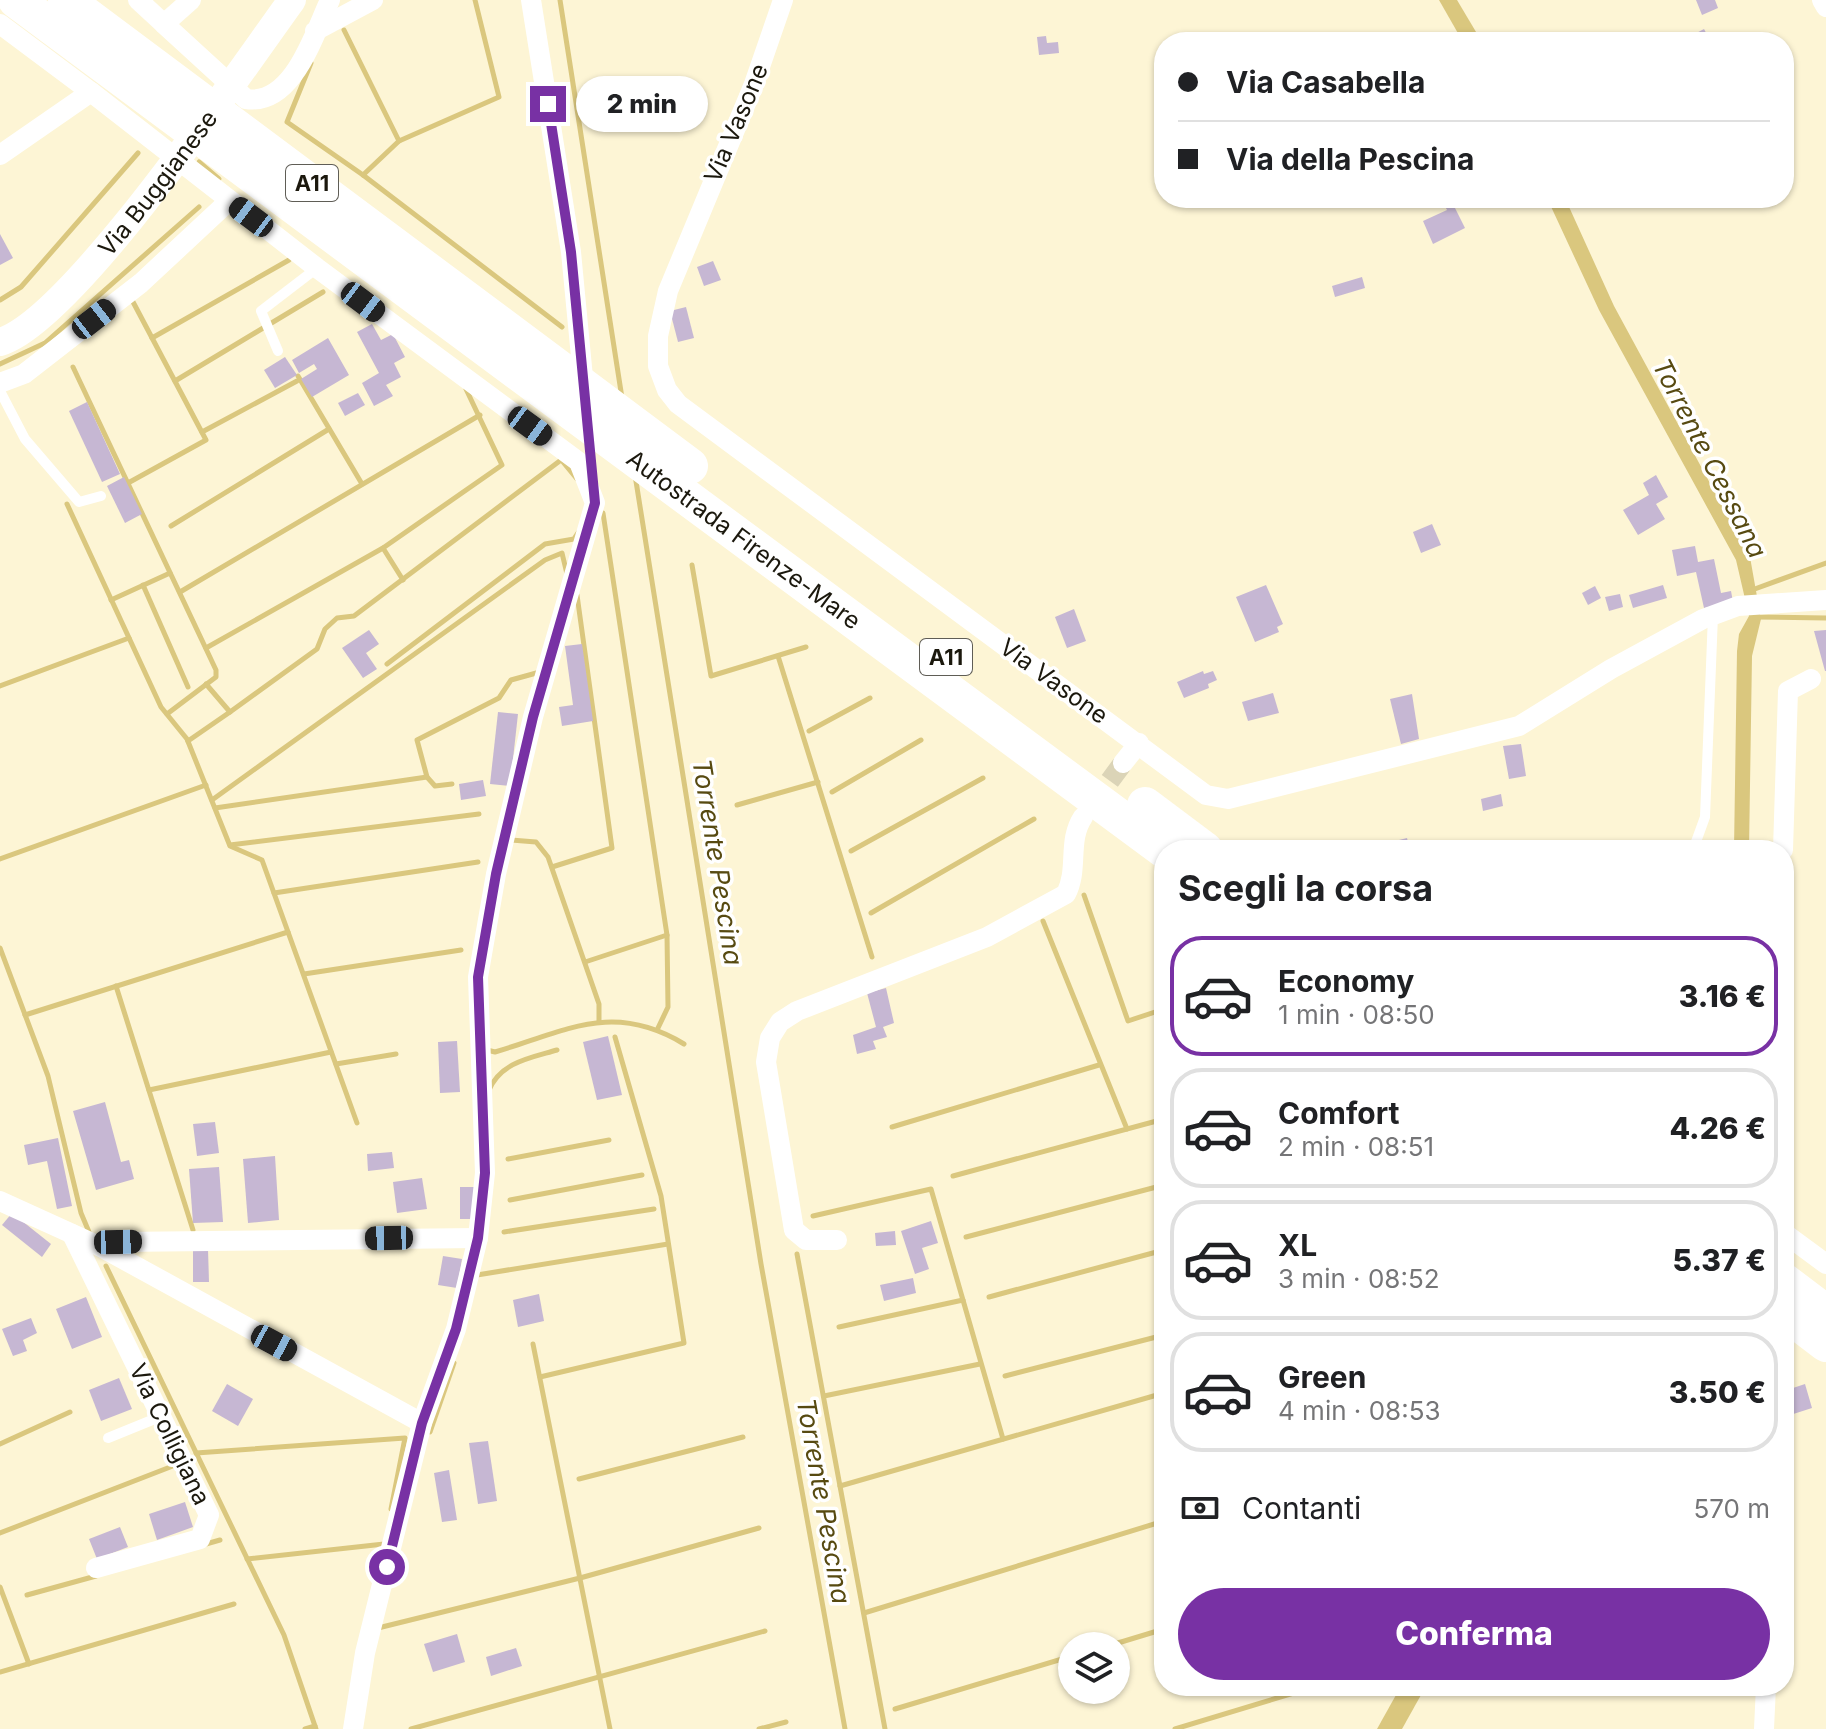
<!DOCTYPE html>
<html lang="it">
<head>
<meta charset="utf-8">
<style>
  body { margin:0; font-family:Inter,sans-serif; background:#f6f6f6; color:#202124; height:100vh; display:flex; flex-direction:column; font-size:30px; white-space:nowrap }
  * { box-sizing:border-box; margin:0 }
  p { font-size:26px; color:#757577 }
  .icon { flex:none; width:44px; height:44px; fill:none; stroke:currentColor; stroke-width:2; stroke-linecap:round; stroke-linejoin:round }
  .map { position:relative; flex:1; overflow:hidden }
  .panel { position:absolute; left:1154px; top:840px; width:640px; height:856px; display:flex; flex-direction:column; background:#fff; border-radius:32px; box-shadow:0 2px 6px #0004 }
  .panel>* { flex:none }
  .hud { position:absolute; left:1154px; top:32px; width:640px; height:176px; border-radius:32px; box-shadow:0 2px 6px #0004; display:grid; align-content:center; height:176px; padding:0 24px; background:#fff }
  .tools { position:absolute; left:1058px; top:1632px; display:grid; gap:16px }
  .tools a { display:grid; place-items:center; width:72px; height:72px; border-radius:50%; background:#fff; box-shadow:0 2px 6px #0004; font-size:40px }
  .end { position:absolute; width:36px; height:36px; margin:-18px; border:10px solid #7831a4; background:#fff; box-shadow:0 0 0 4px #fff }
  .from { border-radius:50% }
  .bubble { position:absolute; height:56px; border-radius:28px; background:#fff; box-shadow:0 2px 6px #0004; font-size:26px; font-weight:800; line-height:56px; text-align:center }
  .car { position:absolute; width:24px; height:48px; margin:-24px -12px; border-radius:10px; box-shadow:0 0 6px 2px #0007; background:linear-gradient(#222 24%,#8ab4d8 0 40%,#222 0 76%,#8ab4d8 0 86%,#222 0) }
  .hud b { display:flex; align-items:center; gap:28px; height:76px; font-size:30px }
  .hud b+b { border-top:2px solid #e0e0e0 }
  .hud i { width:20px; height:20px; background:#202124 }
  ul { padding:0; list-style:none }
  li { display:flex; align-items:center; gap:24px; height:120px; margin:0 16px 12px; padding:0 8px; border:4px solid #e0e0e0; border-radius:32px }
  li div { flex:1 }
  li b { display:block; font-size:30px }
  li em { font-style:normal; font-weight:800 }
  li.on { border-color:#7831a4 }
  li>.icon { width:72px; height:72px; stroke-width:1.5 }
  h2 { padding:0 24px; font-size:36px; line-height:96px }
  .pay { display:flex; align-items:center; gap:20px; height:88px; padding:0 24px; font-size:30px }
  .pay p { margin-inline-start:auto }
  .action { display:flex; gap:16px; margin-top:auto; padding:16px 24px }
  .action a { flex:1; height:92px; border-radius:48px; background:#7831a4; color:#fff; font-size:32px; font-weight:800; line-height:92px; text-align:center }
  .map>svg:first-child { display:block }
  .water { fill:#dac77e }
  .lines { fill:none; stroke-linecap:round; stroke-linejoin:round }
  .stream { stroke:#dac77e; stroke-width:5 }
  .building { fill:#c6b7d3 }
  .street-tunnel { stroke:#dbd4b7; stroke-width:20; stroke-dasharray:20 10; stroke-linecap:butt }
  .lane { stroke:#fff; stroke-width:10 }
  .street { stroke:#fff; stroke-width:20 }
  .secondary { stroke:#fff; stroke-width:28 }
  .highway { stroke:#fff; stroke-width:36 }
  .route { stroke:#7831a4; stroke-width:10 }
  .labels { text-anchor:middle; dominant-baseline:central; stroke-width:7; stroke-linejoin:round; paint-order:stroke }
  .shield { fill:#fff; stroke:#5f5d56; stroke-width:2 }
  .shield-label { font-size:22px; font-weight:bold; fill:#1b180d }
  .street-label { font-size:24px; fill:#1b180d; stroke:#fff }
  .water-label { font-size:26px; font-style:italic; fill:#574a11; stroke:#fff }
</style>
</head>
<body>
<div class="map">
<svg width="1826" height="1729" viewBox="0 0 1826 1729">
  <rect width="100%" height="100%" fill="#fdf5d5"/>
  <g class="water">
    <polygon points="1439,0 1457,0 1482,42 1463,42"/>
    <polygon points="1547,198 1565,198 1614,306 1750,557 1761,619 1752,656 1749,850 1734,850 1737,651 1739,634 1749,616 1736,560 1599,310"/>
    <polygon points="1401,1686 1426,1686 1402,1729 1377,1729"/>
  </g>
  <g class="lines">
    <g class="stream">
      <polyline points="560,0 622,398"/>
      <polyline points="344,30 399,141"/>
      <polyline points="311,63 287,122 363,175 562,327"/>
      <polyline points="199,162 219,179"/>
      <polyline points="363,175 399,141 499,97 475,0"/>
      <polyline points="0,300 21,287 138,153"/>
      <polyline points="152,338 289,260"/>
      <polyline points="0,364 45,343 199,207"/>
      <polyline points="73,367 216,670 216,677 167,714"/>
      <polyline points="298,376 362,484"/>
      <polyline points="175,381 323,292"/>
      <polyline points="202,432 297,381"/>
      <polyline points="563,462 577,479"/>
      <polyline points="635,475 761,1264 845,1729"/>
      <polyline points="128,483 206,440 132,300"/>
      <polyline points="67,504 161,707 187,739 230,846 262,860 357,1123"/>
      <polyline points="603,513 667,935 668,1007 658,1028"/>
      <polyline points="171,526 329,429"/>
      <polyline points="383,548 403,580"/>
      <polyline points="692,565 711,676 806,647"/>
      <polyline points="143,585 188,687"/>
      <polyline points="1752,590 1826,563"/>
      <polyline points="180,592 480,415"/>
      <polyline points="111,600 170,573"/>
      <polyline points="1755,617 1826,618"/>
      <polyline points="206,648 383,548 502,465 466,389"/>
      <polyline points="778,656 872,957"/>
      <polyline points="387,664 545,544 574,539 578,533"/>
      <polyline points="0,686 129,638"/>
      <polyline points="230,712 317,649 325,629 337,618 354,616 561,460"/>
      <polyline points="809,731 870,698"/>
      <polyline points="188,741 230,712 206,684"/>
      <polyline points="452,784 435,786 427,777 417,740 499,698 511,680 540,672"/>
      <polyline points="832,792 921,740"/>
      <polyline points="212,800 545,560 562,553 567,574"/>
      <polyline points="737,805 818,782"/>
      <polyline points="215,808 427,777"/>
      <polyline points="511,840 536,842 548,857 599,1004 599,1021"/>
      <polyline points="230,845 479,814"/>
      <polyline points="851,851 983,778"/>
      <polyline points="0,859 206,785"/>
      <polyline points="552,867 612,848 577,595"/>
      <polyline points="274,893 478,862"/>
      <polyline points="1084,895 1128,1021 1164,1009"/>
      <polyline points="871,913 1034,819"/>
      <polyline points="1043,921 1127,1129"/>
      <polyline points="0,948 48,1076 81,1213 89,1232"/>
      <polyline points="585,962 667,935"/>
      <polyline points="304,974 461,950"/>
      <polyline points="116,986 193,1230"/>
      <polyline points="25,1015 288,932"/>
      <path d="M 487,1050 L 495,1052 C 566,1031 613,1001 684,1044"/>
      <polyline points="336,1064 396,1054"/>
      <polyline points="149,1090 331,1052"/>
      <path d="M 489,1090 C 501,1062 530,1058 557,1050"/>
      <polyline points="892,1127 1099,1065"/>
      <polyline points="508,1159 609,1140"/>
      <polyline points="953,1176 1164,1119"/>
      <polyline points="510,1200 642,1175"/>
      <polyline points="813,1216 931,1189 1003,1439"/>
      <polyline points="504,1232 654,1209"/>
      <polyline points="966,1237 1164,1185"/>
      <polyline points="797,1254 885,1729"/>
      <polyline points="106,1266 284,1635 316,1729"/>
      <polyline points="477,1275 668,1244"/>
      <polyline points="989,1297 1164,1250"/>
      <polyline points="839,1327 963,1300"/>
      <polyline points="533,1344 610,1729"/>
      <polyline points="1005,1376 1164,1335"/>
      <polyline points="540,1377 684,1343 661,1196 615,1037"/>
      <polyline points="824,1396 980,1364"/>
      <polyline points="430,1432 454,1363"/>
      <polyline points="0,1444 70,1412"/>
      <polyline points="196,1453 405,1438 391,1509"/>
      <polyline points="579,1479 743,1437"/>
      <polyline points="840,1486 1164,1393"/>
      <polyline points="0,1533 178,1464"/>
      <polyline points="206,1544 220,1540"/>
      <polyline points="247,1559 384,1544"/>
      <polyline points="0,1587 29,1664"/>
      <polyline points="27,1595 96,1576"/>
      <polyline points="864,1613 1164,1521"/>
      <polyline points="378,1628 580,1578 759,1528"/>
      <polyline points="1108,1646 1164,1629"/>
      <polyline points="0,1672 234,1604"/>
      <polyline points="895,1709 1072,1656"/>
      <polyline points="305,1729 315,1726"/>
      <polyline points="411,1729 765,1631"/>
      <polyline points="759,1729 786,1722"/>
      <polyline points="1175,1729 1317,1686"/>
    </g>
  </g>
  <g class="building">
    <polygon points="1696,0 1715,0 1718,8 1702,15"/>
    <polygon points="1704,29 1711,42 1691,42 1689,37"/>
    <polygon points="1046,36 1047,43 1058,42 1059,53 1039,55 1037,37"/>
    <polygon points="1441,198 1450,198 1465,228 1433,244 1423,221 1447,210"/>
    <polygon points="0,234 13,258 0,265"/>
    <polygon points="713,261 721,280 704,286 697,267"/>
    <polygon points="1362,277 1365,288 1335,297 1332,286"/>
    <polygon points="686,307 694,338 678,342 670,311"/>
    <polygon points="372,324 381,340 393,334 405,357 394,363 401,377 386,385 393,396 374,406 362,383 379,373 357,332"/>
    <polygon points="328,338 349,375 312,397 301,379 317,369 314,364 299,373 292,360"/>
    <polygon points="285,357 297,375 275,388 264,370"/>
    <polygon points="358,393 365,405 345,416 338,403"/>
    <polygon points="87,402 120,474 102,482 69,411"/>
    <polygon points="1656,475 1668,497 1656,504 1665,519 1638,535 1623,510 1649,495 1643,483"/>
    <polygon points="124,477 142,514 125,523 107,486"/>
    <polygon points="1432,524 1441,545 1421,553 1413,532"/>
    <polygon points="1695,546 1698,562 1714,559 1721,593 1731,591 1733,602 1704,608 1696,572 1677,576 1672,550"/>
    <polygon points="1266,585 1283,624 1277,627 1279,632 1255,642 1236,597"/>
    <polygon points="1663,585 1667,598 1633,608 1629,595"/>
    <polygon points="1595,586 1601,598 1588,605 1582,593"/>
    <polygon points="1620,594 1623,607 1609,611 1605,597"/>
    <polygon points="1074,609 1086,641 1067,648 1055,617"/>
    <polygon points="369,630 379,644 366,653 377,669 363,678 342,648"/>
    <polygon points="1826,630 1826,671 1825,671 1814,631"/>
    <polygon points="582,644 593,721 562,726 559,707 573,705 565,646"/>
    <polygon points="1203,671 1204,674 1213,671 1217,680 1208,684 1209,688 1184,698 1177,682"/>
    <polygon points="1273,693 1279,713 1248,721 1242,702"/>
    <polygon points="1412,694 1419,739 1401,744 1390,699"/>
    <polygon points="498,712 518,714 510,786 490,784"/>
    <polygon points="1521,744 1526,776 1509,779 1503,746"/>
    <polygon points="483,780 486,796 461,800 459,784"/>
    <polygon points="1501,794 1503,806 1483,811 1481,799"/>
    <polygon points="1407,838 1410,850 1389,850 1387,843"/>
    <polygon points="886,988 894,1023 883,1027 887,1037 873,1041 876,1049 857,1054 853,1035 876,1027 867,993"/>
    <polygon points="608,1036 622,1095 597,1100 583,1042"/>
    <polygon points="457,1041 460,1092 440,1093 438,1042"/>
    <polygon points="105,1102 121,1162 129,1160 134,1179 96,1190 73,1111"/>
    <polygon points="215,1122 219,1153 197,1156 193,1124"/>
    <polygon points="58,1138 72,1206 57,1209 47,1161 28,1165 24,1145"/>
    <polygon points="392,1152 394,1168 368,1171 367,1154"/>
    <polygon points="275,1156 279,1220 248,1223 243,1159"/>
    <polygon points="219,1167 223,1222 193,1223 189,1169"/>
    <polygon points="422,1178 427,1209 397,1213 393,1182"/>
    <rect x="460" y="1187" width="17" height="32"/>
    <polygon points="12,1213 51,1244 42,1257 2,1225"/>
    <polygon points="931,1221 938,1243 922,1248 929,1269 915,1274 901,1231"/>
    <polygon points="895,1231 896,1245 876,1246 875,1233"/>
    <polygon points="208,1249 209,1282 193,1282 193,1250"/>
    <polygon points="443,1256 462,1259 457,1288 438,1285"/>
    <polygon points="913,1278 916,1293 884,1301 880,1285"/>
    <polygon points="539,1294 544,1321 518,1327 513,1300"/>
    <polygon points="86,1297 102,1337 72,1349 56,1309"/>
    <polygon points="31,1318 37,1333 23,1340 27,1351 13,1356 2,1329"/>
    <polygon points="119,1378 132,1409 101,1421 89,1390"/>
    <polygon points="227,1384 253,1399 238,1426 212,1411"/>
    <polygon points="1805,1384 1812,1408 1784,1417 1784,1391"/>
    <polygon points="488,1441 497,1501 478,1504 469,1443"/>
    <polygon points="449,1470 457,1520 442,1522 434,1473"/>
    <polygon points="185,1502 193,1527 157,1540 149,1514"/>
    <polygon points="120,1527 128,1547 97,1559 89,1539"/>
    <polygon points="457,1634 465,1662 433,1672 424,1644"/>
    <polygon points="516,1648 522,1666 491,1676 486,1657"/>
  </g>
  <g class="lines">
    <polyline class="street-tunnel" points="1092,805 1123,763"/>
    <g class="lane">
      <polyline points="278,351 261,311 317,268"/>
      <polyline points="0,391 25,439 79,502 101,496"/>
      <polyline points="1693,850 1705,817 1713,615"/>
      <polyline points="108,1438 162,1416"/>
    </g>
    <g class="street">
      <polyline points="138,0 164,24 191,0"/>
      <polyline points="531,0 571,252 584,388"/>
      <polyline points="783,0 754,84 668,291 658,336 658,366 667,390 678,404 1206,795 1228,799 1519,726 1611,669 1703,619 1738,606 1826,600"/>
      <polyline points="1822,0 1826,7"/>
      <polyline points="0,24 91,92 0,155"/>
      <path d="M 164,24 L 246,99 C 293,106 314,34 330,0"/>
      <polyline points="315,31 373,0"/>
      <polyline points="91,92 317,268 579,462 595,503 533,717 496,874 478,977 485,1173 478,1238 456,1329 422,1423 365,1653 353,1729"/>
      <polyline points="0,383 24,374 141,283 229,201"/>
      <polyline points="1123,763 1139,743"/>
      <polyline points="1783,850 1788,691 1811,679"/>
      <polyline points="0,1201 99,1246 118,1242 478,1238"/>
      <polyline points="1784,1233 1826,1264"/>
      <polyline points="72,1234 209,1515 200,1539 96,1568"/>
      <path d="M 837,1240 L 806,1240 L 794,1230 L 766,1062 L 770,1038 L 780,1022 L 797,1011 L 987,937 L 1066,894 C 1079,869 1067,841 1083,817"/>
      <polyline points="99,1246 422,1423"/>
      <polyline points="1764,1729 1766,1686"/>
    </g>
    <path class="secondary" id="s1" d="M 0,342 C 72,321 241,70 292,0"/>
    <g class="highway">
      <path id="s2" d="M 16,0 C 397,286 782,565 1164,850"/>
      <polyline points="66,0 690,466"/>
      <polyline points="1145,805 1205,850"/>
      <polyline points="1784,1281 1826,1313"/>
      <polyline points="1784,1312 1826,1344"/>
    </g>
  </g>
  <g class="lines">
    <polyline class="route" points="387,1567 422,1423 456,1329 478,1238 485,1173 478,977 496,874 533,717 595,503 571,252 548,104"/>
  </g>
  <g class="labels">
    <g class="shield">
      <rect x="286" y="165" width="52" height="36" rx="6"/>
      <rect x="920" y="639" width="52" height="36" rx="6"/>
    </g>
    <g class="shield-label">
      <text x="312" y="183">A11</text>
      <text x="946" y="657">A11</text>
    </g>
    <g class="street-label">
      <text transform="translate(736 123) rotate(-67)">Via Vasone</text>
      <text stroke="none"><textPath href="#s1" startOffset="226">Via Buggianese</textPath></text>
      <text stroke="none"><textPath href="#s2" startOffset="906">Autostrada Firenze-Mare</textPath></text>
      <text transform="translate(1054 681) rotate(36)">Via Vasone</text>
      <text transform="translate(170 1434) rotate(64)">Via Colligiana</text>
    </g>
    <g class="water-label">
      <text transform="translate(1710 458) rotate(63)">Torrente Cessana</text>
      <text transform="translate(718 862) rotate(81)">Torrente Pescina</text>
      <text transform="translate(824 1501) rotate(80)">Torrente Pescina</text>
    </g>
  </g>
</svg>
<div class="tools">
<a><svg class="icon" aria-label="layers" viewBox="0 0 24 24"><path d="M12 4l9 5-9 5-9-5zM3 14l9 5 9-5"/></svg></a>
</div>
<i class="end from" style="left:387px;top:1567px"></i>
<i class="end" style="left:548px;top:104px"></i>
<div class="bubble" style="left:576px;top:76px;width:132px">2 min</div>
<i class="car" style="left:251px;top:217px;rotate:307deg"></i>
<i class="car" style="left:363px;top:302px;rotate:127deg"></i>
<i class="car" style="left:94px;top:319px;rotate:52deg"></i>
<i class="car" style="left:530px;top:426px;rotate:126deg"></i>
<i class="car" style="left:389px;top:1238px;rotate:269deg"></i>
<i class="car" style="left:118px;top:1242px;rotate:89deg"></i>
<i class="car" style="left:274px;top:1343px;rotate:118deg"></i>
<div class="hud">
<b><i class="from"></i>Via Casabella</b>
<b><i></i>Via della Pescina</b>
</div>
<section class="panel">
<h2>Scegli la corsa</h2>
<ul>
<li class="on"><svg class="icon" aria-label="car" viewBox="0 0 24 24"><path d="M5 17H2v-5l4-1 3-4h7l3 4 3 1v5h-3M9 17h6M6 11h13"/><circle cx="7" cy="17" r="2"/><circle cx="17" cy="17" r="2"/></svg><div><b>Economy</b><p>1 min · 08:50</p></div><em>3.16 €</em></li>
<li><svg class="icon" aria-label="car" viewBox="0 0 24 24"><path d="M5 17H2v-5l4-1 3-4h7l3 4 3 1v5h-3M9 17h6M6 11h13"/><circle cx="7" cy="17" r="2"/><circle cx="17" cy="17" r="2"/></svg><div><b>Comfort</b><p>2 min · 08:51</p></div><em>4.26 €</em></li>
<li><svg class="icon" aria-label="car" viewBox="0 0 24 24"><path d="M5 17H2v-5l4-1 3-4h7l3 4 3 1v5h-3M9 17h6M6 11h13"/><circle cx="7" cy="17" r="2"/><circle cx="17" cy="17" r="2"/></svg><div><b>XL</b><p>3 min · 08:52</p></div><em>5.37 €</em></li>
<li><svg class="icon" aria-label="car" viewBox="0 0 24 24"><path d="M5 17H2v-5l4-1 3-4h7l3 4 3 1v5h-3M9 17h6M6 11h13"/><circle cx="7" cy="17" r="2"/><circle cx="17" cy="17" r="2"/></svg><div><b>Green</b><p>4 min · 08:53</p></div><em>3.50 €</em></li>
</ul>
<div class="pay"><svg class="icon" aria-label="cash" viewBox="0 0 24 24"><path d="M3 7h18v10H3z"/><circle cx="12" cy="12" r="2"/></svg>Contanti<p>570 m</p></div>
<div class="action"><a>Conferma</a></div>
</section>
</div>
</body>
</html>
